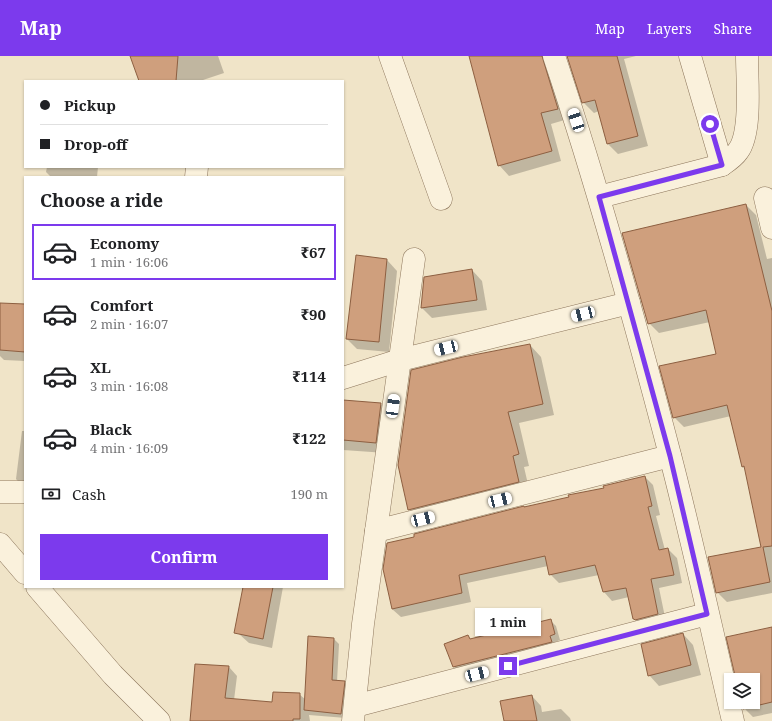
<!DOCTYPE html>
<html lang="en">
<head>
<meta charset="utf-8">
<style>
  body { margin:0; font-family:"Noto Serif",serif; background:#f6f6f6; color:#202124; height:100vh; display:flex; flex-direction:column; font-size:15px; white-space:nowrap }
  * { box-sizing:border-box; margin:0 }
  p { font-size:13px; color:#757577 }
  .icon { flex:none; width:22px; height:22px; fill:none; stroke:currentColor; stroke-width:2; stroke-linecap:round; stroke-linejoin:round }
  .map { position:relative; flex:1; overflow:hidden }
  .sheet { position:absolute; left:24px; top:120px; width:320px; height:412px; display:flex; flex-direction:column; background:#fff; border-radius:0px; box-shadow:0 1px 3px #0004 }
  .sheet>* { flex:none }
  .guide { position:absolute; left:24px; top:24px; width:320px; height:88px; border-radius:0px; box-shadow:0 1px 3px #0004; display:grid; align-content:center; height:88px; padding:0 16px; background:#fff }
  .controls { position:absolute; left:724px; top:617px; display:grid; gap:8px }
  .controls a { display:grid; place-items:center; width:36px; height:36px; border-radius:0px; background:#fff; box-shadow:0 1px 3px #0004; font-size:20px }
  .end { position:absolute; width:18px; height:18px; margin:-9px; border:5px solid #7c3aed; background:#fff; box-shadow:0 0 0 2px #fff }
  .from { border-radius:50% }
  .bubble { position:absolute; height:28px; border-radius:0px; background:#fff; box-shadow:0 1px 3px #0004; font-size:13px; font-weight:700; line-height:28px; text-align:center }
  .car { position:absolute; width:12px; height:24px; margin:-12px -6px; border-radius:5px; box-shadow:0 0 3px 1px #0007; background:linear-gradient(#fff 24%,#345 0 40%,#fff 0 76%,#345 0 86%,#fff 0) }
  .guide b { display:flex; align-items:center; gap:14px; height:38px; font-size:15px }
  .guide b+b { border-top:1px solid #e0e0e0 }
  .guide i { width:10px; height:10px; background:#202124 }
  ul { padding:0; list-style:none }
  li { display:flex; align-items:center; gap:12px; height:56px; margin:0 8px 6px; padding:0 8px; border:2px solid transparent; border-radius:0px }
  li div { flex:1 }
  li b { display:block; font-size:15px }
  li em { font-style:normal; font-weight:700 }
  li.active { border-color:#7c3aed }
  li>.icon { width:36px; height:36px; stroke-width:1.5 }
  h2 { padding:0 16px; font-size:18px; line-height:48px }
  .pay { display:flex; align-items:center; gap:10px; height:44px; padding:0 16px; font-size:15px }
  .pay p { margin-inline-start:auto }
  .primary-button { display:flex; gap:8px; margin-top:auto; padding:8px 16px }
  .primary-button a { flex:1; height:46px; border-radius:0px; background:#7c3aed; color:#fff; font-size:16px; font-weight:700; line-height:46px; text-align:center }
  header { display:flex; align-items:center; gap:24px; box-sizing:border-box; height:56px; padding:0 20px; background:#7c3aed; color:#fff }
  header strong { font-size:19px }
  nav { display:flex; gap:22px; margin-inline-start:auto; font-size:14px }
  .map>svg:first-child { display:block }
  .shadow { fill:#0003 }
  .building { fill:#cf9f7d; stroke:#8d5f41 }
  .lines { fill:none; stroke-linecap:round; stroke-linejoin:round }
  .minor-casing { stroke:#8d765c; stroke-width:23 }
  .minor { stroke:#faf1dc; stroke-width:22 }
  .route { stroke:#7c3aed; stroke-width:5 }
</style>
</head>
<body>
<header>
<strong>Map</strong>
<nav><a>Map</a><a>Layers</a><a>Share</a></nav>
</header>
<div class="map">
<svg width="772" height="665" viewBox="0 0 772 665">
  <rect width="100%" height="100%" fill="#f0e4c8"/>
  <g class="shadow">
    <polygon points="131,0 218,0 224,17 200,25 140,25"/>
    <polygon points="471,0 558,0 568,63 551,68 561,105 509,120 499,109"/>
    <polygon points="568,0 636,0 624,3 648,90 618,98 608,88 599,55 594,57 583,46"/>
    <polygon points="47,111 98,111 97,121 51,121 46,116"/>
    <polygon points="746,149 756,159 767,203 772,202 772,537 727,546 717,536 763,492 746,414 743,411 731,360 684,371 674,361 717,298 710,266 659,277 649,267"/>
    <polygon points="387,204 397,215 389,296 357,293 347,283"/>
    <polygon points="472,214 482,225 487,254 432,262 422,252 425,222"/>
    <polygon points="0,248 25,249 25,305 4,304 0,300"/>
    <polygon points="530,289 541,301 554,359 519,367 529,410 524,411 530,437 420,465 409,453"/>
    <polygon points="343,345 381,348 391,358 386,397 343,394"/>
    <polygon points="22,375 25,375 25,433 16,423"/>
    <polygon points="645,421 653,429 660,459 656,460 665,494 668,493 677,502 682,527 659,532 666,566 642,571 634,562 629,541 612,545 604,536 599,519 559,527 550,518 548,510 467,527 471,546 401,561 392,553 416,482 525,452 605,433"/>
    <polygon points="246,531 283,531 272,592 249,587 239,578"/>
    <polygon points="550,564 556,570 560,584 555,586 556,591 459,616 454,611 446,588 468,580 471,584"/>
    <polygon points="772,572 772,657 753,661 744,652 742,646 753,646 753,624 737,624"/>
    <polygon points="683,578 693,589 701,619 659,630 649,619"/>
    <polygon points="309,581 334,583 339,588 337,626 344,626 349,631 346,662 309,659 310,665 191,665 229,611 237,620 234,644 273,647 299,638 306,644"/>
    <polygon points="532,640 541,650 542,656 561,653 570,662 571,665 505,665"/>
  </g>
  <g class="building">
    <polygon points="130,0 178,0 176,25 139,25"/>
    <polygon points="469,0 542,0 558,53 541,57 552,95 498,110"/>
    <polygon points="567,0 617,0 638,80 607,88 595,44 582,47"/>
    <polygon points="746,148 772,255 772,490 763,491 770,526 716,537 708,501 761,491 744,410 742,411 727,349 673,362 659,310 716,298 706,254 648,268 622,177"/>
    <polygon points="356,199 387,203 379,286 346,283"/>
    <polygon points="472,213 477,244 421,252 424,221"/>
    <polygon points="0,247 25,248 25,296 0,294"/>
    <polygon points="530,288 543,348 508,356 519,398 513,400 519,426 408,454 398,409 411,314 463,301"/>
    <polygon points="343,344 381,347 376,387 343,384"/>
    <polygon points="645,420 652,450 648,451 659,494 668,492 674,519 651,523 658,558 635,564 634,563 633,563 626,532 603,536 595,509 549,519 545,500 459,519 462,537 392,553 383,513 387,487 414,481 414,478 524,450 524,451 569,441 568,439 604,432 603,430"/>
    <polygon points="243,531 273,531 263,583 234,577"/>
    <polygon points="551,563 555,578 550,580 552,586 453,611 444,588 468,579 470,583"/>
    <polygon points="772,571 772,646 743,653 741,646 753,646 753,624 736,624 726,581"/>
    <polygon points="683,577 691,609 648,620 641,588"/>
    <polygon points="308,580 334,582 332,624 345,625 341,658 304,654"/>
    <polygon points="195,608 229,610 225,642 272,646 273,636 300,637 300,663 293,663 293,665 190,665"/>
    <polygon points="532,639 537,665 504,665 500,645"/>
  </g>
  <g class="lines">
    <g class="minor-casing">
      <g id="minor">
        <polyline points="390,0 441,143"/>
        <path d="M 554,0 C 598,131 635,265 670,399 C 693,487 712,576 733,665"/>
        <polyline points="690,0 722,109"/>
        <polyline points="196,121 197,111"/>
        <path d="M 599,141 L 722,109 C 728,105 734,101 738,95 C 752,77 747,24 747,0"/>
        <polyline points="765,142 772,172"/>
        <polyline points="343,322 400,304 629,247"/>
        <polyline points="0,436 25,436"/>
        <polyline points="376,475 670,400"/>
        <polyline points="0,488 25,517"/>
        <polyline points="37,531 113,619 159,665"/>
        <polyline points="355,650 707,558"/>
        <polyline points="353,665 363,568 414,203"/>
      </g>
    </g>
    <use href="#minor" class="minor"/>
  </g>
  <g class="lines">
    <polyline class="route" points="508,610 707,558 670,400 599,141 722,109 710,68"/>
  </g>
</svg>
<div class="controls">
<a><svg class="icon" aria-label="layers" viewBox="0 0 24 24"><path d="M12 4l9 5-9 5-9-5zM3 14l9 5 9-5"/></svg></a>
</div>
<i class="end from" style="left:710px;top:68px"></i>
<i class="end" style="left:508px;top:610px"></i>
<div class="bubble" style="left:475px;top:552px;width:66px">1 min</div>
<i class="car" style="left:576px;top:64px;rotate:341deg"></i>
<i class="car" style="left:583px;top:258px;rotate:256deg"></i>
<i class="car" style="left:446px;top:292px;rotate:256deg"></i>
<i class="car" style="left:393px;top:350px;rotate:8deg"></i>
<i class="car" style="left:500px;top:444px;rotate:76deg"></i>
<i class="car" style="left:423px;top:463px;rotate:76deg"></i>
<i class="car" style="left:477px;top:618px;rotate:75deg"></i>
<div class="guide">
<b><i class="from"></i>Pickup</b>
<b><i></i>Drop-off</b>
</div>
<section class="sheet">
<h2>Choose a ride</h2>
<ul>
<li class="active"><svg class="icon" aria-label="car" viewBox="0 0 24 24"><path d="M5 17H2v-5l4-1 3-4h7l3 4 3 1v5h-3M9 17h6M6 11h13"/><circle cx="7" cy="17" r="2"/><circle cx="17" cy="17" r="2"/></svg><div><b>Economy</b><p>1 min · 16:06</p></div><em>₹67</em></li>
<li><svg class="icon" aria-label="car" viewBox="0 0 24 24"><path d="M5 17H2v-5l4-1 3-4h7l3 4 3 1v5h-3M9 17h6M6 11h13"/><circle cx="7" cy="17" r="2"/><circle cx="17" cy="17" r="2"/></svg><div><b>Comfort</b><p>2 min · 16:07</p></div><em>₹90</em></li>
<li><svg class="icon" aria-label="car" viewBox="0 0 24 24"><path d="M5 17H2v-5l4-1 3-4h7l3 4 3 1v5h-3M9 17h6M6 11h13"/><circle cx="7" cy="17" r="2"/><circle cx="17" cy="17" r="2"/></svg><div><b>XL</b><p>3 min · 16:08</p></div><em>₹114</em></li>
<li><svg class="icon" aria-label="car" viewBox="0 0 24 24"><path d="M5 17H2v-5l4-1 3-4h7l3 4 3 1v5h-3M9 17h6M6 11h13"/><circle cx="7" cy="17" r="2"/><circle cx="17" cy="17" r="2"/></svg><div><b>Black</b><p>4 min · 16:09</p></div><em>₹122</em></li>
</ul>
<div class="pay"><svg class="icon" aria-label="cash" viewBox="0 0 24 24"><path d="M3 7h18v10H3z"/><circle cx="12" cy="12" r="2"/></svg>Cash<p>190 m</p></div>
<div class="primary-button"><a>Confirm</a></div>
</section>
</div>
</body>
</html>
